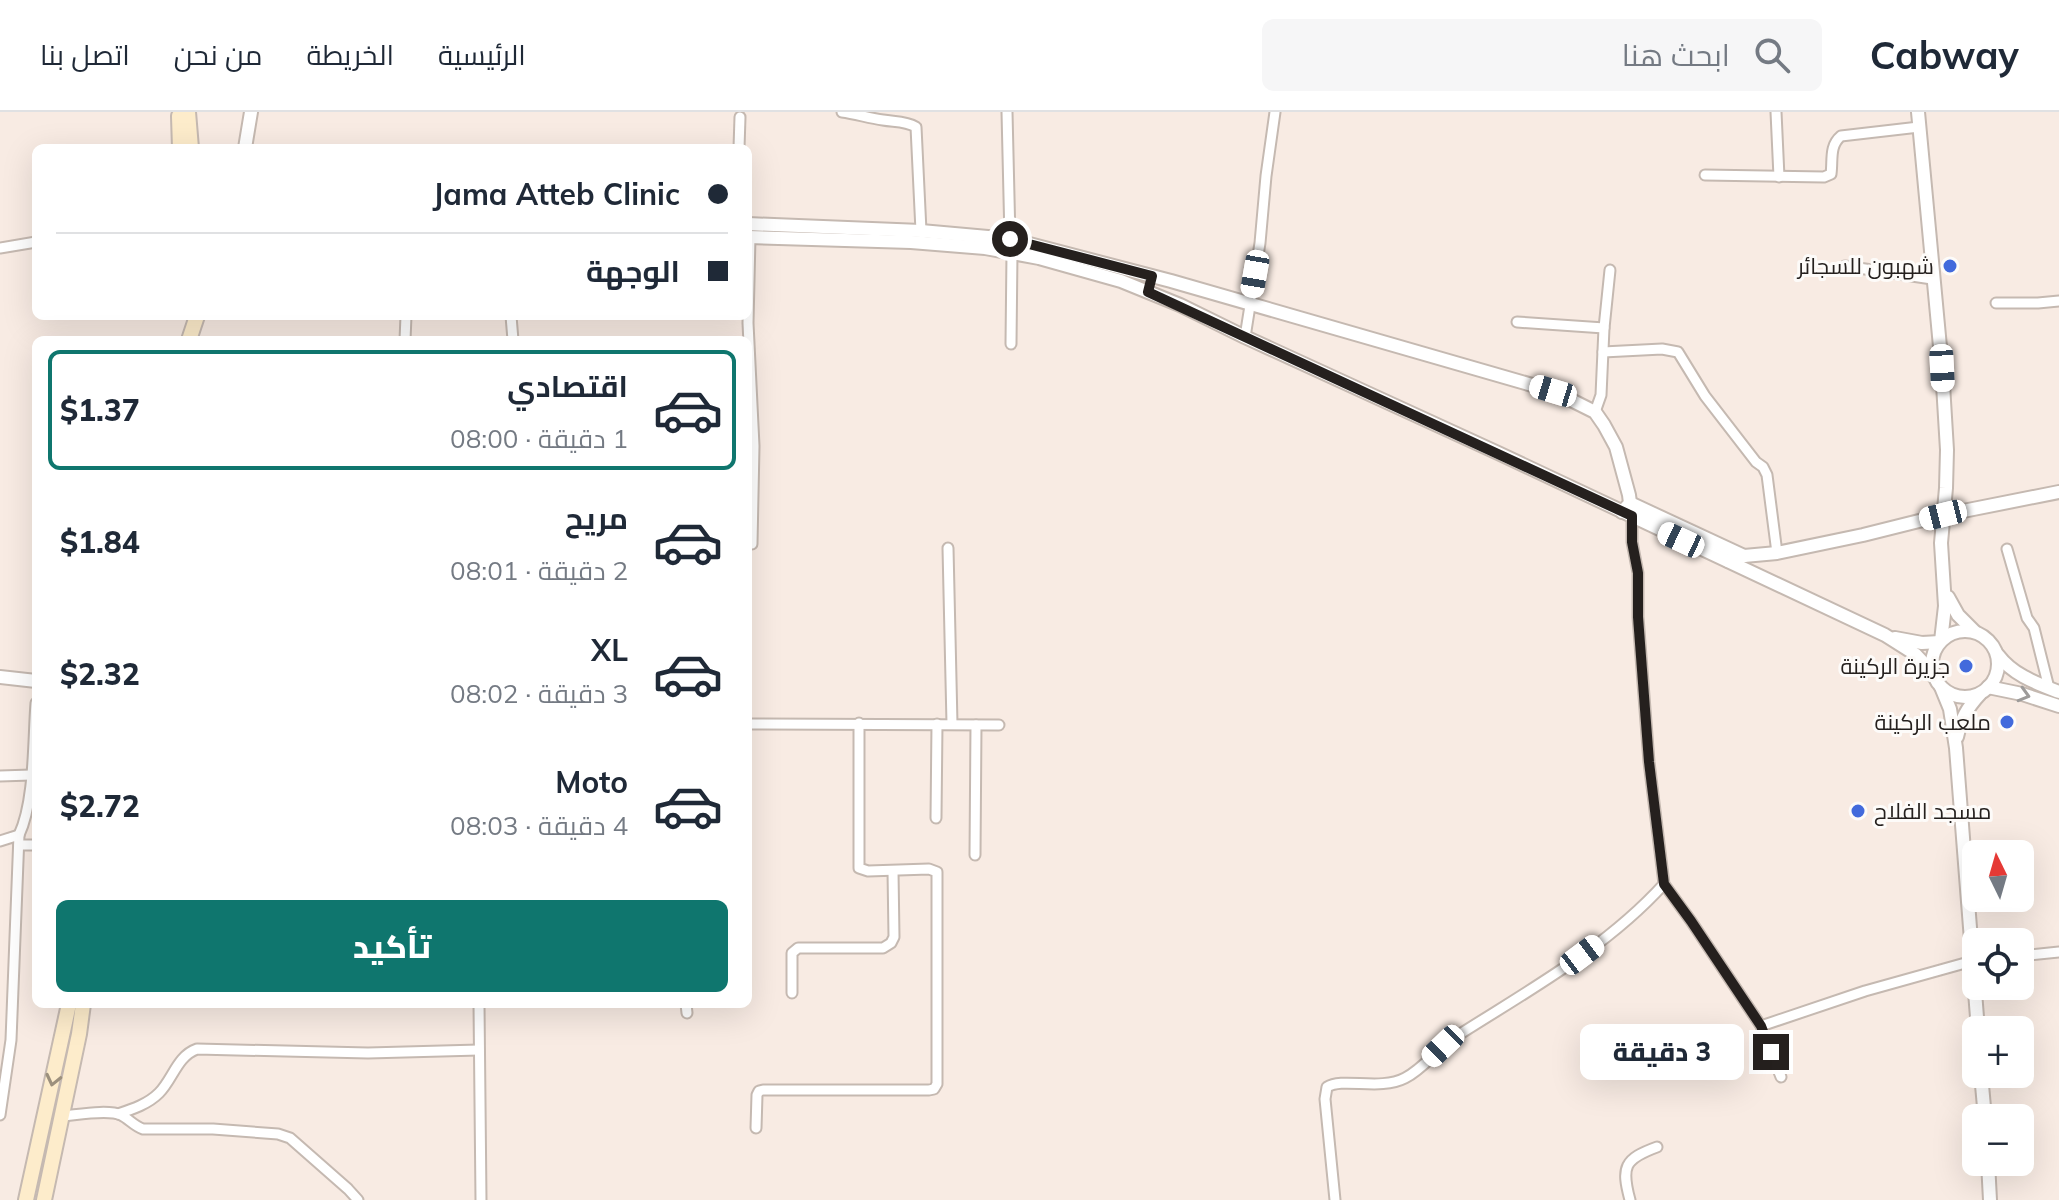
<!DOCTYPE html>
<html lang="ar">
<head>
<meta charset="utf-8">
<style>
  body { margin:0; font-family:Mulish,Cairo,sans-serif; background:#f6f6f7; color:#1f2937; direction:rtl; height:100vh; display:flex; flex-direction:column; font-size:30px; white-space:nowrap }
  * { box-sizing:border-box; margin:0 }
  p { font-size:26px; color:#747a83 }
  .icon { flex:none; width:44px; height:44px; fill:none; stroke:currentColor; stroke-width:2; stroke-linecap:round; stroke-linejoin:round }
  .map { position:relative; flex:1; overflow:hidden; direction:ltr }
  .side { position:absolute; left:32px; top:224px; width:720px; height:672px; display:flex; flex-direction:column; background:#fff; border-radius:12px; box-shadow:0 8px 32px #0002; direction:rtl }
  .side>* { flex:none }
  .banner { position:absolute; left:32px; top:32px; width:720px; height:176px; border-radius:12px; box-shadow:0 8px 32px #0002; direction:rtl; display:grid; align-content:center; height:176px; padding:0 24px; background:#fff }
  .needle { width:52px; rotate:355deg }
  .controls { position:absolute; left:1962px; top:728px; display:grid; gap:16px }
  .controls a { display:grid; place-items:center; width:72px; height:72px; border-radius:12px; background:#fff; box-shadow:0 8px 32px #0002; font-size:40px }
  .end { position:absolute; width:36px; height:36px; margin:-18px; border:10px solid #25201e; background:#fff; box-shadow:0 0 0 4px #fff }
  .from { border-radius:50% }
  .bubble { position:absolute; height:56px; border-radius:12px; background:#fff; box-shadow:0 8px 32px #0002; font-size:26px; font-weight:800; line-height:56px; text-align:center; direction:rtl }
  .car { position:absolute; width:24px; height:48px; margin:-24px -12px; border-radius:10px; box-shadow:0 0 6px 2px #0007; background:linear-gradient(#fff 24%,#345 0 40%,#fff 0 76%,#345 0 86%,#fff 0) }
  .banner b { display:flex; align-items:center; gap:28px; height:76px; font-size:30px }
  .banner b+b { border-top:2px solid #e0e1e3 }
  .banner i { width:20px; height:20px; background:#1f2937 }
  ul { padding:14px 0 0; list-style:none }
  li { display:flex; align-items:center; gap:24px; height:120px; margin:0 16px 12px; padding:0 8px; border:4px solid transparent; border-radius:12px }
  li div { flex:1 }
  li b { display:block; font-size:30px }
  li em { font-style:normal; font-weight:800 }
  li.active { border-color:#0f766e }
  li>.icon { width:72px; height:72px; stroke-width:1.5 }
  .button { display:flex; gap:16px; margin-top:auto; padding:16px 24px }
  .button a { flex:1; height:92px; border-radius:12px; background:#0f766e; color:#fff; font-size:32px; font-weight:800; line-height:92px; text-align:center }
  header { display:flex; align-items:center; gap:48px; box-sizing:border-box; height:112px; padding:0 40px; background:#fff; border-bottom:2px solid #e0e1e3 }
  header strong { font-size:38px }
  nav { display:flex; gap:44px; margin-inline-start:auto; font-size:28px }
  .search { width:560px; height:72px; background:#f6f6f7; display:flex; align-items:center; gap:20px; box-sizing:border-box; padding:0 28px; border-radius:12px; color:#747a83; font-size:30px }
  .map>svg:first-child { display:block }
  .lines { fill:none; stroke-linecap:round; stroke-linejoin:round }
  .minor-casing { stroke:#c5b9b1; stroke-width:13 }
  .tertiary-casing { stroke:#c5b9b1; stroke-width:16 }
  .secondary-casing { stroke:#c5b9b1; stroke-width:18 }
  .minor { stroke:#fff; stroke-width:9 }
  .tertiary { stroke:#fff; stroke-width:12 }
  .secondary { stroke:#fdeccb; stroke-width:14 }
  .oneway { stroke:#9d9b9a }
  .oneway2 { stroke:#9c907d }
  .route { stroke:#25201e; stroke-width:10 }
  .poi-dot { fill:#426adc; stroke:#fdfbf9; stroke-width:3 }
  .labels { text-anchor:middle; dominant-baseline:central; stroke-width:6; stroke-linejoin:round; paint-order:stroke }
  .poi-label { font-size:22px; fill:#25201e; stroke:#fdfbf9; text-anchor:end }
</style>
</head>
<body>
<header>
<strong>Cabway</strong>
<div class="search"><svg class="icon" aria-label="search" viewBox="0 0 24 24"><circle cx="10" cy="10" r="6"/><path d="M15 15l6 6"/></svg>ابحث هنا</div>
<nav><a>الرئيسية</a><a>الخريطة</a><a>من نحن</a><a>اتصل بنا</a></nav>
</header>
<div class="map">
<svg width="2059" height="1088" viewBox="0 0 2059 1088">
  <rect width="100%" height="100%" fill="#f8ebe3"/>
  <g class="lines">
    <g class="minor-casing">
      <g id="minor">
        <path d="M 842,0 C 856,2 869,6 883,8 C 895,10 906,9 916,15 L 921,119"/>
        <polyline points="1007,0 1010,127"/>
        <polyline points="1776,0 1779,65"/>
        <polyline points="739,36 740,5"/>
        <path d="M 1705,63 L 1824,65 L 1831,62 C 1833,48 1829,34 1841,24 L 1919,15"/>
        <polyline points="750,125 748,211 754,334 752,432"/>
        <polyline points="0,136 36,130"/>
        <polyline points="1845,154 1932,167"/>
        <polyline points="1996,191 2038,191 2059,189"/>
        <polyline points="511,204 513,228"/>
        <polyline points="1517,210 1604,216"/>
        <polyline points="1245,225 1260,131 1266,64 1275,0"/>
        <polyline points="405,228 406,204"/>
        <polyline points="1011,232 1012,141"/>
        <polyline points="1603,240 1662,237 1678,240 1705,284 1756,350 1763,355 1767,363 1777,441"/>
        <polyline points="1595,300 1601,283 1604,216 1610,158"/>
        <polyline points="1632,404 1632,430 1638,461 1638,505 1649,650 1664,772 1691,809 1761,914 1781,965"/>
        <polyline points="948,436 952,612"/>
        <polyline points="2007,437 2027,506 2034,516 2049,576"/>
        <polyline points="748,612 999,613"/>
        <polyline points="0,664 31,663"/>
        <polyline points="936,706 937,612"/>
        <path d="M 19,723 C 35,689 33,629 36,591"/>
        <polyline points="0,729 19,723 11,928 0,1003"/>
        <polyline points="19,733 36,733"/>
        <polyline points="975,743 976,613"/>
        <polyline points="2020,844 2059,840"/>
        <polyline points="792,881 792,841 798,836 883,836 891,831 894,825 893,759"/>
        <polyline points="479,892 481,1088"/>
        <polyline points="686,892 687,901"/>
        <polyline points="1761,914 1865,879 1976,848"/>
        <path d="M 118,1002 C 133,997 148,992 159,981 C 173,967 177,944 197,937 L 368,941 L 479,938"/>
        <path d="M 61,1004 C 76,1003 108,997 121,1003 C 129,1007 134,1014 143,1017 L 213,1017 L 278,1022 L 290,1026 L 348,1077 L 358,1088"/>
        <polyline points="756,1016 757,983 759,979 763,978 929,978 934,977 937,972 937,760 929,757 868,759 859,756 859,611"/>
        <path d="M 1335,1088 L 1325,987 L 1327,975 C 1343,965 1380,979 1405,966 C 1425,956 1438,935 1457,924 C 1529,878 1606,836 1664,772"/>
        <path d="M 1630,1088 C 1621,1055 1624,1047 1657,1035"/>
      </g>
    </g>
    <g class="tertiary-casing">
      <g id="tertiary">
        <polyline points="1918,0 1942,256 1947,338 1946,376 1941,431 1945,494 1941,529"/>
        <polyline points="245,36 251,0"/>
        <polyline points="748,112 921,119 1010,127 1171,169 1553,279 1595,300 1604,313 1616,335 1629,383 1630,391 1622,400"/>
        <polyline points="748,125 911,130 985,136 1039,146 1121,169 1180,193 1245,225 1498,341 1885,523 1915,542 1933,561"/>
        <polyline points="1630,391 1744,444"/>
        <polyline points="1728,449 1744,444 1777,441 1863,423 1943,403 2059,380"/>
        <polyline points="1948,485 1958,503 1975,520"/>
        <circle cx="1965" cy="552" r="33"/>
        <polyline points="1895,526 1922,531 1940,530"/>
        <path d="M 1998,543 C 2013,563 2036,571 2059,580"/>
        <polyline points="0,565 36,569"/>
        <polyline points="1941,575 1950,597 1956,636 1978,918"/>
        <polyline points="1988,575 2022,582 2059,594"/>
        <path d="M 1957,625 C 1961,607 1967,596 1980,582"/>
        <polyline points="1981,962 1985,1006"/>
        <polyline points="1988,1050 1990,1088"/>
      </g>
    </g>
    <g class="secondary-casing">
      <g id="secondary">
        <polyline points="188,0 191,36"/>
        <polyline points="179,4 180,36"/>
        <polyline points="189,228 197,204"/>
        <polyline points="26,1088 69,892"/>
        <polyline points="44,1088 79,922 83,892"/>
      </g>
    </g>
    <use href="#minor" class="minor"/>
    <use href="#tertiary" class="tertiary"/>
    <use href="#secondary" class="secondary"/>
  </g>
  <defs><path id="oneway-chevron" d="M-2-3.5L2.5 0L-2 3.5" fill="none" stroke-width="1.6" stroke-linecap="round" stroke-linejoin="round" transform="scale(2)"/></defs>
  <use class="oneway" href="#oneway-chevron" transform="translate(2024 583) rotate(16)"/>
  <use class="oneway2" href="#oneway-chevron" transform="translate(53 968) rotate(103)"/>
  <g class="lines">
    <polyline class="route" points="1010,127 1152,164 1148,180 1632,404 1632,430 1638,461 1638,505 1649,650 1664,772 1691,809 1761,914 1771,940"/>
  </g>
  <g class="poi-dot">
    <circle cx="1950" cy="154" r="8"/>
    <circle cx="1966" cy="554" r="8"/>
    <circle cx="2007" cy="610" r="8"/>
    <circle cx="1858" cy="699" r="8"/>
  </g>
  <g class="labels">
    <g class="poi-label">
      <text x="1934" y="154">شهبون للسجائر</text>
      <text x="1950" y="554">جزيرة الركينة</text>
      <text x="1991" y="610">ملعب الركينة</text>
      <text x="1874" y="699" text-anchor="start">مسجد الفلاح</text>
    </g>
  </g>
</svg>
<div class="controls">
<a><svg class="needle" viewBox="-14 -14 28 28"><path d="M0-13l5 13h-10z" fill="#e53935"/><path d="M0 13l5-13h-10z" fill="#747a83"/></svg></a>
<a><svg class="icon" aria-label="locate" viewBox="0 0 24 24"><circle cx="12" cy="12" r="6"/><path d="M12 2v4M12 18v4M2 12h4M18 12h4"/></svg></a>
<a>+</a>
<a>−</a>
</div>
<i class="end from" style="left:1010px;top:127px"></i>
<i class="end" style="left:1771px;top:940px"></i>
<div class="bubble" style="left:1580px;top:912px;width:164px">3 دقيقة</div>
<i class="car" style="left:1255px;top:162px;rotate:190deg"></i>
<i class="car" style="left:1942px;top:256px;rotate:177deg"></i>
<i class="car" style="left:1553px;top:279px;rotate:287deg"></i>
<i class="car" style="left:1943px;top:403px;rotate:256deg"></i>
<i class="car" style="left:1681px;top:428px;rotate:295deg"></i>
<i class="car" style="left:1582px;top:843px;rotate:53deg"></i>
<i class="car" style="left:1443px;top:934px;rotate:226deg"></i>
<div class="banner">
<b><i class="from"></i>Jama Atteb Clinic</b>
<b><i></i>الوجهة</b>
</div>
<section class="side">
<ul>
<li class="active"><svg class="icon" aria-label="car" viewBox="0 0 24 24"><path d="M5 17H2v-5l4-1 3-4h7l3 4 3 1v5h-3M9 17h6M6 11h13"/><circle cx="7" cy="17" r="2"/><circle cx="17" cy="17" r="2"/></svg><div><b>اقتصادي</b><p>1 دقيقة · 08:00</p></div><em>$1.37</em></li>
<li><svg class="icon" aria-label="car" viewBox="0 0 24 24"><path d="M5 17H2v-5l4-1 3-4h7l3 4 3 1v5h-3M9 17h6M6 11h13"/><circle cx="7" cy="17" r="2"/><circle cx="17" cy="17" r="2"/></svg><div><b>مريح</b><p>2 دقيقة · 08:01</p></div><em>$1.84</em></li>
<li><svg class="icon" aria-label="car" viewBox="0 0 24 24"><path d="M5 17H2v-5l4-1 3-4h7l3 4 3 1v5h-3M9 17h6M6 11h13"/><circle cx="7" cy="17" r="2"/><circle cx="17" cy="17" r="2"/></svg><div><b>XL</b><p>3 دقيقة · 08:02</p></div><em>$2.32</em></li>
<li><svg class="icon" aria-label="car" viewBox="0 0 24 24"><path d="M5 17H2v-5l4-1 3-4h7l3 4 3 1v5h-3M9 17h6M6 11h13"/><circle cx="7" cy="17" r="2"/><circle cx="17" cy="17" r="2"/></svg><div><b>Moto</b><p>4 دقيقة · 08:03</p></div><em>$2.72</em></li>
</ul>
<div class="button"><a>تأكيد</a></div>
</section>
</div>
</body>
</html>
